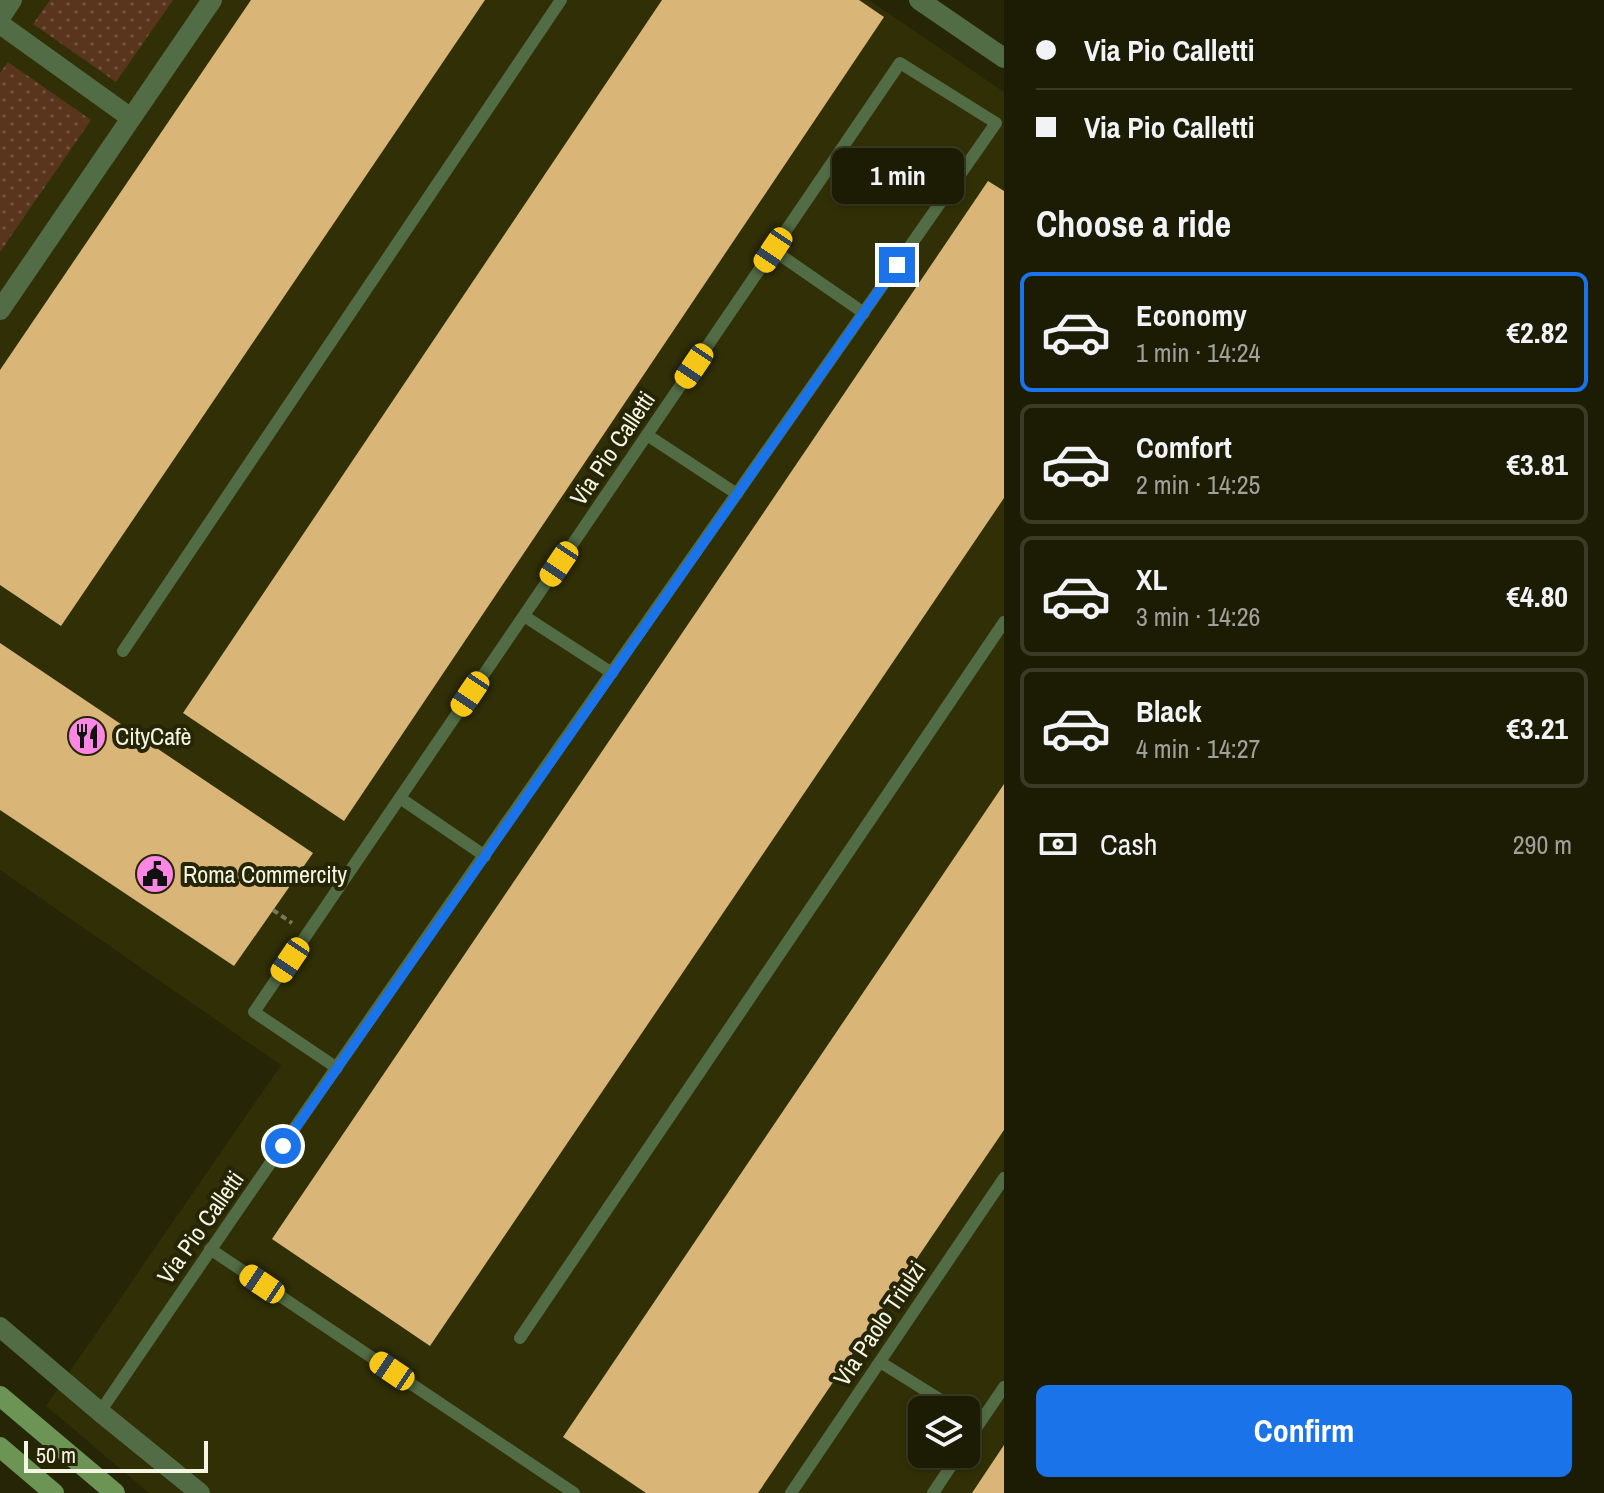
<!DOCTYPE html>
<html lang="en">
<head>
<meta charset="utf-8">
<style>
  body { margin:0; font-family:"Archivo Narrow",sans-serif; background:#25250e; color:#f1f3f6; height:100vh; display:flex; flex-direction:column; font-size:30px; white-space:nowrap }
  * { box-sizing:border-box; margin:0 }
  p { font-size:26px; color:#a0a19a }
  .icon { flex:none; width:44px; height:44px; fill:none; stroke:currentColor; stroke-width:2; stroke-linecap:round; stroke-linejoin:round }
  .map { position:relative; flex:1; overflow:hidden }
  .panel { display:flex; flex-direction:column; background:#1c1c04; width:600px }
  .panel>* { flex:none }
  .hud { display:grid; align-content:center; height:176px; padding:0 32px; background:#1c1c04 }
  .tools { position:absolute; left:908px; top:1396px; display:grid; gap:16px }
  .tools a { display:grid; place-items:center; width:72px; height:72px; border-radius:12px; background:#1c1c04; box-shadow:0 2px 6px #0004,0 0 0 2px #3a3a26; font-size:40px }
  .scale { position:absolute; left:24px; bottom:20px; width:184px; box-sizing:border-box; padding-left:8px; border:4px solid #f5f5e3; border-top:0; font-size:22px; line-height:28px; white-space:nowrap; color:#f5f5e3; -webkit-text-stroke:6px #262506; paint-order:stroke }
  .end { position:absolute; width:36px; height:36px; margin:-18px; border:10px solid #1a73e8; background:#fff; box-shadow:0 0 0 4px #fff }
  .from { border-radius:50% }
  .bubble { position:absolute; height:56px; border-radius:12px; background:#1c1c04; box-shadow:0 2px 6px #0004,0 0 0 2px #3a3a26; font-size:26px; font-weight:700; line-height:56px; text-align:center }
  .car { position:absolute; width:24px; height:48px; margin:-24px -12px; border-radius:10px; box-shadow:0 0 6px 2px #0007; background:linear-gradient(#f5c518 24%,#345 0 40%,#f5c518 0 76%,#345 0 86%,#f5c518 0) }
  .hud b { display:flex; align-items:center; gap:28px; height:76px; font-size:30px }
  .hud b+b { border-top:2px solid #3a3a26 }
  .hud i { width:20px; height:20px; background:#f1f3f6 }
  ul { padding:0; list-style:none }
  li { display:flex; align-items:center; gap:24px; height:120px; margin:0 16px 12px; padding:0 16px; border:4px solid #3a3a26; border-radius:12px }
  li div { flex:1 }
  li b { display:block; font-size:30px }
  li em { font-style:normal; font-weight:700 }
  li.on { border-color:#1a73e8 }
  li>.icon { width:72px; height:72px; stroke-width:1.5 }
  h2 { padding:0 32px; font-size:36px; line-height:96px }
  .pay { display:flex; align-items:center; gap:20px; height:88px; padding:0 32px; font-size:30px }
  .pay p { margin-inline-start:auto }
  .cta { display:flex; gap:16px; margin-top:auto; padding:16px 32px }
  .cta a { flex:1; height:92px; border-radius:12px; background:#1a73e8; color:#fff; font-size:32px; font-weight:700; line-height:92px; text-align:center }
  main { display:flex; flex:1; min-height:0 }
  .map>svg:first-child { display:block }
  .built { fill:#302f06; fill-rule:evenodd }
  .grass { fill:url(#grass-dots) }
  .building { fill:#d9b678 }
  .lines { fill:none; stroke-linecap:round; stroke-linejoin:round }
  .path { stroke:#77775d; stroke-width:4; stroke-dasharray:6 4; stroke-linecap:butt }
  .lane { stroke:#526c45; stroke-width:12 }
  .street { stroke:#526c45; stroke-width:20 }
  .secondary { stroke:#6c9555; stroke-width:20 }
  .route { stroke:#1a73e8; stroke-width:10 }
  .labels { text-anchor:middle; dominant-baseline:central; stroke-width:8; stroke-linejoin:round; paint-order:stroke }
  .street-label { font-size:24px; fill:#f5f5e3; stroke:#262506 }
  .poi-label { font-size:24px; fill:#f5f5e3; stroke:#262506; text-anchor:start }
</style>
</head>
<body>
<main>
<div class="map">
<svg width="1004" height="1493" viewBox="0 0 1004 1493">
  <defs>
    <pattern id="grass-dots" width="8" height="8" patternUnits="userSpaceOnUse" patternTransform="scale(2)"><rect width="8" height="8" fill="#58351c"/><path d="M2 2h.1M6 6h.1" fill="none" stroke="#71533d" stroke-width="1.8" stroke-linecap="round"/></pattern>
  </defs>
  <rect width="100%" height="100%" fill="#262506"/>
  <path class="built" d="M 0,0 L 869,0 L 1004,92 L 1004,1493 L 149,1493 L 46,1406 L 281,1065 L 0,870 ZM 922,1410 L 966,1410 L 966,1454 L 922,1454 Z"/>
  <g class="grass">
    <polygon points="50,0 173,0 116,82 33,24"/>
    <polygon points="8,62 91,120 0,252 0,73"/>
  </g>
  <g class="building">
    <polygon points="251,0 485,0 61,626 0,585 0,370"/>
    <polygon points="662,0 859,0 884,17 344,821 183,713"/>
    <polygon points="988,181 1004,191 1004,498 430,1346 272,1239"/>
    <polygon points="0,643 313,853 234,966 0,810"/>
    <polygon points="1004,784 1004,1130 758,1493 646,1493 563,1437"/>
    <polygon points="1004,1445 1004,1493 972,1493"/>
  </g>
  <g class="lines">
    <polyline class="path" points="273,910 292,923"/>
    <g class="lane">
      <polyline points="773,250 864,313"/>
      <polyline points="647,435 737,494"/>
      <polyline points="524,616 612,673"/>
      <polyline points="123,651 561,0"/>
      <polyline points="400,798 485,856"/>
      <polyline points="210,1249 574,1493"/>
      <polyline points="520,1338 1004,622"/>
      <polyline points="880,1362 957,1410"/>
      <path d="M 100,1412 C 394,979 697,552 996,123 L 900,63 L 254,1012 L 337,1068"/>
      <polyline points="966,1443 1004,1387"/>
      <polyline points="791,1493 1004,1178"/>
      <polyline points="933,1493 959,1454"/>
    </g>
    <g class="street">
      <polyline points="919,0 1004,58"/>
      <polyline points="0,18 12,0"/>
      <polyline points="0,24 131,118"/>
      <polyline points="0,310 212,0"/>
      <polyline points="0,1327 100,1412 200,1493"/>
    </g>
    <g class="secondary">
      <polyline points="0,1396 115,1493"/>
      <polyline points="0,1447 54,1493"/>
    </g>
  </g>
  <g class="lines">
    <polyline class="route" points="283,1146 897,265"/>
  </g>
  <defs>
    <g id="restaurant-disc" transform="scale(2)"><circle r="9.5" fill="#fc86e4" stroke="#262506"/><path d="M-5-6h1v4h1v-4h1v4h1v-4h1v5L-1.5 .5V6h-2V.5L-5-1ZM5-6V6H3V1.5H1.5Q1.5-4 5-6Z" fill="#111"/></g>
    <g id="civic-disc" transform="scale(2)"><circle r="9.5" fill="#fc86e4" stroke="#262506"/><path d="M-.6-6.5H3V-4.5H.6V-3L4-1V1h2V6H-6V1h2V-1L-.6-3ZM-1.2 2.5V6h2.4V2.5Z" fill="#111"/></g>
  </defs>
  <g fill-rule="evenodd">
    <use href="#restaurant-disc" x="87" y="736"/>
    <use href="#civic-disc" x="155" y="874"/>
  </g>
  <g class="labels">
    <g class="street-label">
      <text transform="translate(612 448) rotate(-56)">Via Pio Calletti</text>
      <text transform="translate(200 1227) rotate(-55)">Via Pio Calletti</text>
      <text transform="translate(879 1323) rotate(-56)">Via Paolo Triulzi</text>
    </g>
    <g class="poi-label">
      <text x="115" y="736">CityCafè</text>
      <text x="183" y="874">Roma Commercity</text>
    </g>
  </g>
</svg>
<div class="tools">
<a><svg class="icon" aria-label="layers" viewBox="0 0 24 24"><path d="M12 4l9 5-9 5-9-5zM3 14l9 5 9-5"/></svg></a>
</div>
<div class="scale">50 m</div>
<i class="end from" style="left:283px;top:1146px"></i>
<i class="end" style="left:897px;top:265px"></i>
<div class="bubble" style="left:832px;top:148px;width:132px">1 min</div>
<i class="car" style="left:773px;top:250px;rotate:214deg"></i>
<i class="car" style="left:694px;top:366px;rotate:214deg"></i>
<i class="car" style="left:559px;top:564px;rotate:214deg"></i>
<i class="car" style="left:470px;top:694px;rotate:214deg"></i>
<i class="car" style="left:290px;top:960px;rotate:214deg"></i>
<i class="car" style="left:262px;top:1284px;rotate:304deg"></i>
<i class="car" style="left:392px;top:1371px;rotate:304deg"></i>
</div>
<section class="panel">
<div class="hud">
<b><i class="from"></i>Via Pio Calletti</b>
<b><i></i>Via Pio Calletti</b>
</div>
<h2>Choose a ride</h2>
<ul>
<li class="on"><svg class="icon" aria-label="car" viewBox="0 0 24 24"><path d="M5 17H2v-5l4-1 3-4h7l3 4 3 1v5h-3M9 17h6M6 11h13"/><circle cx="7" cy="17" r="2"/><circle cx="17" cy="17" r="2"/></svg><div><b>Economy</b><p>1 min · 14:24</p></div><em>€2.82</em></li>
<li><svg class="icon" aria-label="car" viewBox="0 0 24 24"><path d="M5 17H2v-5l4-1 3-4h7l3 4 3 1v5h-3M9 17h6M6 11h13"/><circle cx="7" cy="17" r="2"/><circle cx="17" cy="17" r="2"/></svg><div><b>Comfort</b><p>2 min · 14:25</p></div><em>€3.81</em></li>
<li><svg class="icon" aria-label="car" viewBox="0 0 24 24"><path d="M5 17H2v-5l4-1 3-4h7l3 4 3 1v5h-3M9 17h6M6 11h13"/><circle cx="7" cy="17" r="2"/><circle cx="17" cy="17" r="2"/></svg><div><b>XL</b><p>3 min · 14:26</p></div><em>€4.80</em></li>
<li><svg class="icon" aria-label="car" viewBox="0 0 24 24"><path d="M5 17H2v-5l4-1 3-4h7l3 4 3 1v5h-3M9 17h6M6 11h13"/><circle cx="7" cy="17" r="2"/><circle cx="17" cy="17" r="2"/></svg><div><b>Black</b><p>4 min · 14:27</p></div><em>€3.21</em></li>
</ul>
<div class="pay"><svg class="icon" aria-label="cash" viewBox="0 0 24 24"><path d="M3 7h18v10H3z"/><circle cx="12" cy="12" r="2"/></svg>Cash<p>290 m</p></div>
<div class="cta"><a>Confirm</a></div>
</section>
</main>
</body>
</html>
